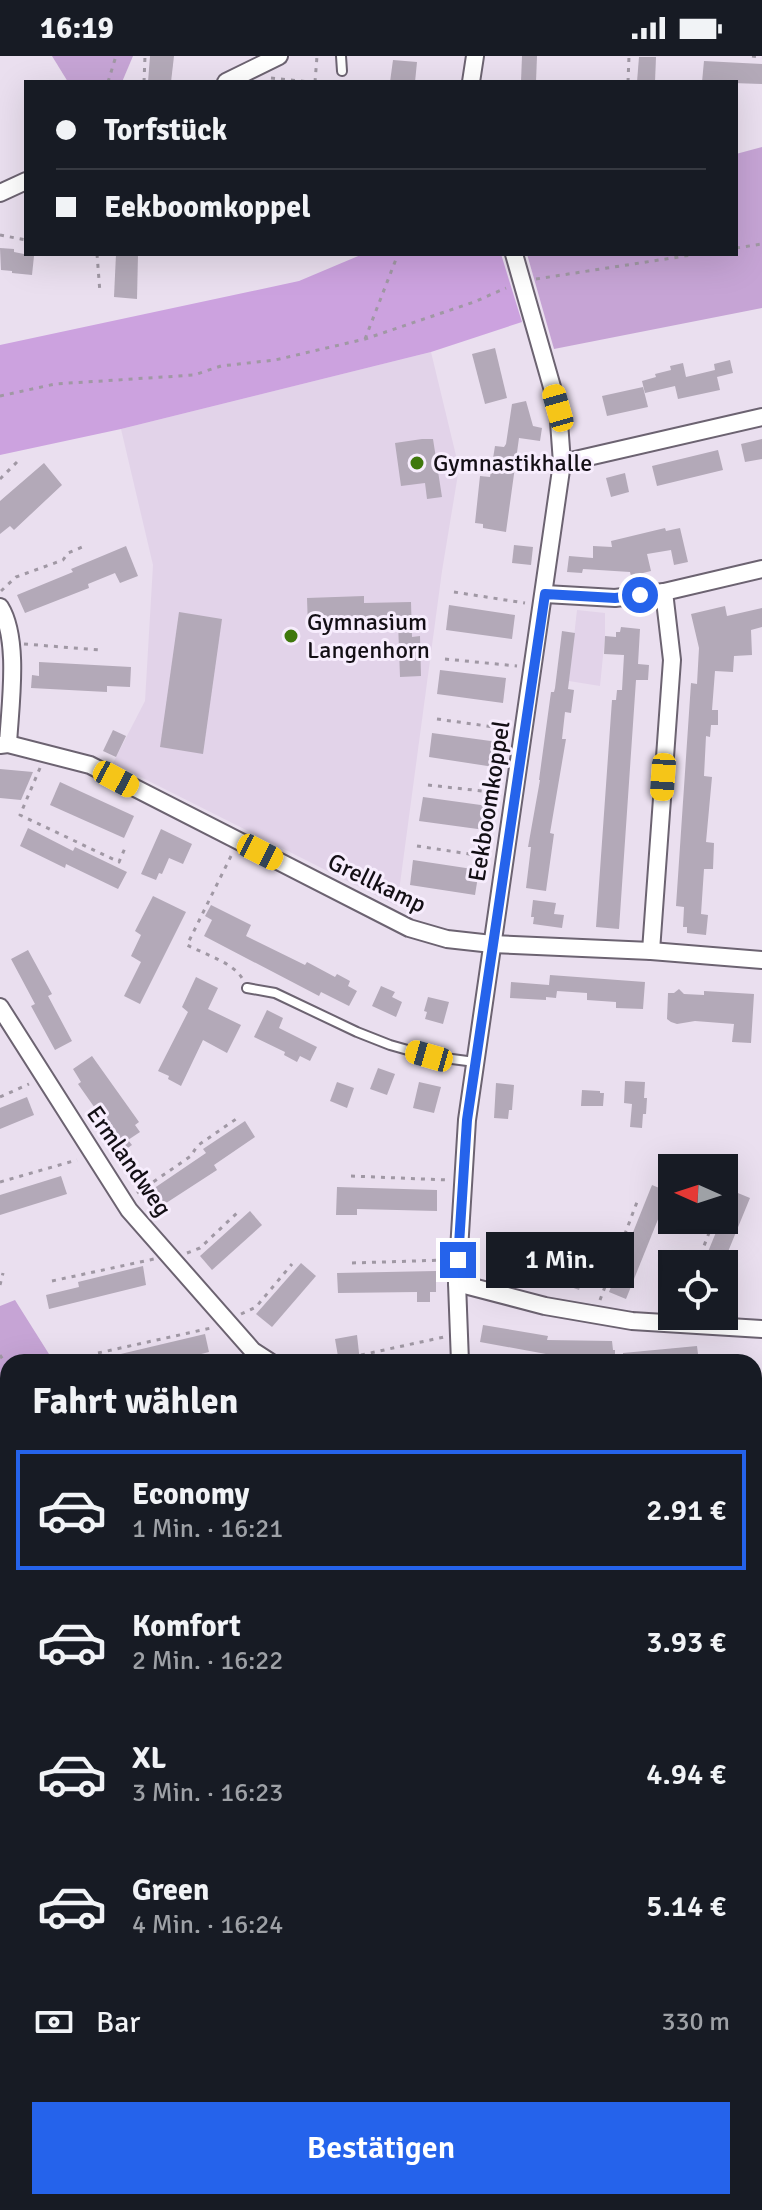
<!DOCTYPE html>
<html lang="de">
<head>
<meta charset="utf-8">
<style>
  body { margin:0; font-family:Signika,sans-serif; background:#242831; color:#f1f3f6; height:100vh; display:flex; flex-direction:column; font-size:30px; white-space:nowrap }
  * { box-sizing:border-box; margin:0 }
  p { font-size:26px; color:#9ea1a6 }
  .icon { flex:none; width:44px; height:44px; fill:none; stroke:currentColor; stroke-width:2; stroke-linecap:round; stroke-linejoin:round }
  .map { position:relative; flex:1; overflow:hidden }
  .details { position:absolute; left:0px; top:1298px; width:762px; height:856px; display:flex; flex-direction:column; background:#171b24; border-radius:24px 24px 0 0; box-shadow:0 8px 32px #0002 }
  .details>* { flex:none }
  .hud { position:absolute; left:24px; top:24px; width:714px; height:176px; border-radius:0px; box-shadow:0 8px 32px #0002; display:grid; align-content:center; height:176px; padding:0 32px; background:#171b24 }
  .needle { width:52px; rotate:273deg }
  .buttons { position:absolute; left:658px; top:1098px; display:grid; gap:16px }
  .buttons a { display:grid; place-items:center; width:80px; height:80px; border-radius:0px; background:#171b24; box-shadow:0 8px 32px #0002; font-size:40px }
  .end { position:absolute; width:36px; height:36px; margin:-18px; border:10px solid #2563eb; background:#fff; box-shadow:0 0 0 4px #fff }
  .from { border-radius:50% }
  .bubble { position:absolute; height:56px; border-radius:0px; background:#171b24; box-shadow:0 8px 32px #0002; font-size:26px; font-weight:600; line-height:56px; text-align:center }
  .car { position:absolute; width:24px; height:48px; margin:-24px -12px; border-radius:10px; box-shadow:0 0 6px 2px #0007; background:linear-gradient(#f5c518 24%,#345 0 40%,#f5c518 0 76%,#345 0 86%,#f5c518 0) }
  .hud b { display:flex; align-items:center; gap:28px; height:76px; font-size:30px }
  .hud b+b { border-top:2px solid #363941 }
  .hud i { width:20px; height:20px; background:#f1f3f6 }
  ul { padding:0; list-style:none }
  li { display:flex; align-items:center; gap:24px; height:120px; margin:0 16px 12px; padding:0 16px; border:4px solid transparent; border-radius:0px }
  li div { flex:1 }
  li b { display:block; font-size:30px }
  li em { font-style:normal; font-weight:600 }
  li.active { border-color:#2563eb }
  li>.icon { width:72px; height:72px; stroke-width:1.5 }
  h2 { padding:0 32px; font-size:36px; line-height:96px }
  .pay { display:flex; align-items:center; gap:20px; height:88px; padding:0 32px; font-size:30px }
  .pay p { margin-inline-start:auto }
  .cta { display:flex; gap:16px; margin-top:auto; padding:16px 32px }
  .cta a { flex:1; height:92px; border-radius:0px; background:#2563eb; color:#fff; font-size:32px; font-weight:600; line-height:92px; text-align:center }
  .status { display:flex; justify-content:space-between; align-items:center; height:56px; padding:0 40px; background:#171b24; direction:ltr }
  .status svg { height:22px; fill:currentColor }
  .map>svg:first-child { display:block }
  .built { fill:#e2d3e9 }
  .green { fill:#c6a4d5 }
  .forest { fill:#cca2df }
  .water { fill:#e2b7f6 }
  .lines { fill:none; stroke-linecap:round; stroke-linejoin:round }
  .stream { stroke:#e2b7f6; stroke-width:5 }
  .building { fill:#b3a9b8 }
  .service-casing { stroke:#6c6371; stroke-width:12 }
  .minor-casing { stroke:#6c6371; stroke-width:20 }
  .path { stroke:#a098a4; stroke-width:3; stroke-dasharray:4 6; stroke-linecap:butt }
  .service { stroke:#fff; stroke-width:8 }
  .minor { stroke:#fff; stroke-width:16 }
  .route { stroke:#2563eb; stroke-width:10 }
  .poi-dot { fill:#3f780c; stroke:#f7edfd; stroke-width:3 }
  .labels { text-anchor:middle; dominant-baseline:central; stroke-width:6; stroke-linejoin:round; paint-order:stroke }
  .poi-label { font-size:24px; fill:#130f15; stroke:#f7edfd; text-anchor:start }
  .street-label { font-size:24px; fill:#130f15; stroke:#f7edfd }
</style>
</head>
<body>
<div class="status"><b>16:19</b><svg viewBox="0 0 49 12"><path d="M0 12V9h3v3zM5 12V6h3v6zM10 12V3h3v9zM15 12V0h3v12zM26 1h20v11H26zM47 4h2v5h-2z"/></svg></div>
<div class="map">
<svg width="762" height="2154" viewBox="0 0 762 2154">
  <rect width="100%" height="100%" fill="#eadfef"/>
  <g class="built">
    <polygon points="431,296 459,412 442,515 397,850 113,707 145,645 153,509 121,373"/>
    <polygon points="577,554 605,557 605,580 600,630 569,625"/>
  </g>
  <g class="green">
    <polygon points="52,0 133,0 122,26 68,26"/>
    <polygon points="762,91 762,252 554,293 527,198 736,198 736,98"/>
    <polygon points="15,1244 54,1306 8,1306 8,2146 754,2146 754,1582 762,1583 762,2154 0,2154 0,1250"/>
  </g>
  <polygon class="forest" points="363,198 501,198 522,266 431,296 121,373 0,399 0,289 299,225"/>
  <g class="water">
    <polygon points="754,2035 762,2041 762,2130 754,2131"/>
    <polygon points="535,2146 688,2146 662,2154 539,2154 535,2151"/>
  </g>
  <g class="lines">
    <g class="stream">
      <polyline points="0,1487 8,1500"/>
      <polyline points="418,2154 420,2146"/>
    </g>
  </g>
  <g class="building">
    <polygon points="150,0 174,0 171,26 148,26"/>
    <polygon points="522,0 537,0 536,26 521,26"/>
    <polygon points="639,1 656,1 655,26 637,26"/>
    <polygon points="393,4 417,6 415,26 390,26"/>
    <polygon points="704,5 762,8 762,28 702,26"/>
    <polygon points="0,192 14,193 14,196 34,200 32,219 12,217 12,215 1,214"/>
    <polygon points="116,198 138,198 137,243 114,241"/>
    <polygon points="495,292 507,342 485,348 472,298"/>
    <polygon points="730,304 733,317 717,321 720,334 678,343 675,330 645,337 642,325 656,321 655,318 671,314 670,310 683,307 686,321 715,314 714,308"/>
    <polygon points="643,331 648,351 607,360 602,340"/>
    <polygon points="526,345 533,370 542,372 540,385 519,382 506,476 483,472 483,468 475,467 480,420 490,421 495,390 504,391 506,388 512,348"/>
    <polygon points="422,383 433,383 442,441 427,443 425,427 401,430 395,387"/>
    <polygon points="762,383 762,403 745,406 741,388"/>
    <polygon points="718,394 723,414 657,430 652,410"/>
    <polygon points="44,407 62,429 14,474 10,470 0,478 0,445"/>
    <polygon points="625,417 629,436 611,441 606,422"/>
    <polygon points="665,472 666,475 680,472 688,506 674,509 671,494 647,498 651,515 631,520 630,516 583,513 582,517 567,516 569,500 593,502 593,490 612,491 611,485"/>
    <polygon points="514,489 533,491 531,509 512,507"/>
    <polygon points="126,490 138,520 120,527 115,517 88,528 89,532 25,557 17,539 73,516 71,513"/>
    <polygon points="364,540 364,547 411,546 412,581 420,580 421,620 400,621 398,566 365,566 365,570 308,572 307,542"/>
    <polygon points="449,549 515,559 512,583 446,574"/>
    <polygon points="725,550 727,560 762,552 762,571 751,574 752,599 734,600 733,616 715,615 712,654 718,654 718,669 711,669 710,681 706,680 704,720 712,721 706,786 714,787 713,813 704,813 701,858 708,859 706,879 687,877 687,871 683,871 684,851 676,850 691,627 697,628 699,592 691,558"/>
    <polygon points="179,556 222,563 203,698 160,691"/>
    <polygon points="621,571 640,573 638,608 649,609 648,624 636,624 619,873 596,871 612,644 616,644 617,634 622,634 624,599 604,598 605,580 616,581 616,576 620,576"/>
    <polygon points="562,575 575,577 568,633 574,634 571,657 565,656 562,683 566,683 550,777 554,778 546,835 526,832 531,791 528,791 540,724 539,724 551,636 554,636 555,632"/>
    <polygon points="39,606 131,611 130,631 107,630 107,636 31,632 32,619 39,620"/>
    <polygon points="440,614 506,622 503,647 437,638"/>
    <polygon points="113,674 126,680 116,701 103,695"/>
    <polygon points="432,677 498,686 494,711 429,701"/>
    <polygon points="0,713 33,716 21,744 0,742"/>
    <polygon points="60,726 134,760 124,782 50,749"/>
    <polygon points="423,741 488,750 485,774 419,765"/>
    <polygon points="28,772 73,795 75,791 127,816 118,833 66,808 65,812 20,790"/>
    <polygon points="161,773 192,788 183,808 169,802 162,818 159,817 156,824 141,818"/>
    <polygon points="413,804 479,814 475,839 410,829"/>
    <polygon points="153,840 186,856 140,948 124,940 141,906 131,900 141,879 135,875"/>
    <polygon points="533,844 556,847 554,858 564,859 562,872 533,868 534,861 531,861"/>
    <polygon points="211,849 251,869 246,880 305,909 307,906 335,921 337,918 350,925 348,930 357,935 349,950 321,936 319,940 204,880 212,864 205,860"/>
    <polygon points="28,894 52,938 48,940 72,985 55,994 31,950 35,948 11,903"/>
    <polygon points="550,919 645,926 643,953 616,952 616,946 587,944 587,937 557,935 556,942 546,941 546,944 510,942 511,926 549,929"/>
    <polygon points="196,921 218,932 208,953 241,969 227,997 203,984 181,1030 168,1023 169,1020 158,1015 188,956 182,951"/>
    <polygon points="381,930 395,936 392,941 402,946 396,961 372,950"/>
    <polygon points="679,933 684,938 704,939 704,935 754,938 751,987 732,986 734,968 695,965 677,968 671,966 667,963 668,937 674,937"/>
    <polygon points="428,941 449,946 443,968 425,963 427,956 424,955"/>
    <polygon points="267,954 283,962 279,972 317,991 310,1005 300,1000 297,1006 284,999 285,996 254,981"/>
    <polygon points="92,1000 139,1066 135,1069 140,1076 128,1084 132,1089 122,1096 114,1084 116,1082 78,1028 81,1026 73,1013"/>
    <polygon points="378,1012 395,1018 387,1039 370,1033"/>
    <polygon points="625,1025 645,1026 644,1042 647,1042 646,1058 643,1058 642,1072 630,1071 632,1048 624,1047"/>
    <polygon points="337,1026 354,1032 347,1052 330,1045"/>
    <polygon points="419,1026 441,1031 434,1057 413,1052"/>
    <polygon points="496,1027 514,1029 512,1054 509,1054 508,1063 494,1062"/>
    <polygon points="582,1034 600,1035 600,1037 604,1037 603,1050 581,1050"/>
    <polygon points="27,1041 34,1059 0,1073 0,1052"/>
    <polygon points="245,1065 255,1081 214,1109 217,1114 160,1151 150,1135 206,1097 203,1093"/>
    <polygon points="61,1120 67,1138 0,1159 0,1139"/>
    <polygon points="652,1129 669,1136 626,1243 609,1236"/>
    <polygon points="337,1131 437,1134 437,1155 357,1153 357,1159 336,1159"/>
    <polygon points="733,1135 750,1142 725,1203 723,1208 703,1208 721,1164 724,1164 724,1156"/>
    <polygon points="250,1155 262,1169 212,1214 200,1200"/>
    <polygon points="495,1178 525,1189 523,1194 585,1217 579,1234 517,1211 518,1206 488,1195"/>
    <polygon points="301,1207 316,1220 272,1271 256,1258"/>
    <polygon points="143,1210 146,1229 49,1253 46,1239 79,1231 78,1226"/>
    <polygon points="436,1215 436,1236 430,1236 430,1246 417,1246 417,1236 338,1237 337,1217"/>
    <polygon points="483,1269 548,1280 547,1284 612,1285 613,1294 615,1294 615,1306 595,1306 595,1303 546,1302 546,1298 480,1286"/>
    <polygon points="205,1278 209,1296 170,1306 108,1306 108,1301"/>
    <polygon points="357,1279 360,1306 339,1306 335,1283"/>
    <polygon points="697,1290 699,1306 623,1306 623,1297"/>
  </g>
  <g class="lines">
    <g class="service-casing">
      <g id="service">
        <polyline points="341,0 342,15"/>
        <polyline points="247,932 275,937 357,976 390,989 429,1000 475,1006"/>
      </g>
    </g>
    <g class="minor-casing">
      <g id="minor">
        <polyline points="226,26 279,0"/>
        <polyline points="471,26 475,0"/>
        <polyline points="0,137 26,125"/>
        <polyline points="562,407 762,361"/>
        <polyline points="545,538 615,542 664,536 762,513"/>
        <path d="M 0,551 C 20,583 10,650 8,688"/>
        <polyline points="0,689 8,688 90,709 409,872 447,883 492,888 651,895 762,904"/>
        <polyline points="651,895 672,604 664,536"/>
        <polyline points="0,951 129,1154 253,1295 270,1306"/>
        <polyline points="457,1227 545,1250 632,1265 762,1273"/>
        <polyline points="460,1306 457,1227 467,1064 562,407 558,352 514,198"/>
        <polyline points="754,1464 762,1464"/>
      </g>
    </g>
    <g class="path">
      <polyline points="752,0 762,1"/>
      <polyline points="271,22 311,26"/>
      <polyline points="108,26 116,0"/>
      <polyline points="144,26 145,0"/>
      <polyline points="315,26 317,0"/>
      <polyline points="628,26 629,0"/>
      <polyline points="0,179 26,184"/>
      <polyline points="736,192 762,188"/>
      <polyline points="97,198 100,237"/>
      <polyline points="536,223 698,198"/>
      <polyline points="365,283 398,198"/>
      <polyline points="0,340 55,328 194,319 221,310 275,304 365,283 474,246 506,232"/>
      <polyline points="0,423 19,404"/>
      <polyline points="1,535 16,521 63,504 68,497 87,489"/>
      <polyline points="454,536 525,547"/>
      <polyline points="24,588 100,594"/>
      <polyline points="445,603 517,610"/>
      <polyline points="437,663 508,673"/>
      <polyline points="40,712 20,759 119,806 125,792"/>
      <polyline points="428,729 500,737"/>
      <polyline points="417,790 489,801"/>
      <path d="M 231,800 L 187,889 C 204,898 232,906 242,922"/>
      <polyline points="0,1041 29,1028"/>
      <polyline points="351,1120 448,1124"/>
      <polyline points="0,1126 77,1104"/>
      <polyline points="137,1137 191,1100 197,1090 239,1061"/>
      <polyline points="187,1197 200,1192 239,1155"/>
      <polyline points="352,1207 445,1204"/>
      <polyline points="697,1208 714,1164"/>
      <polyline points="52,1225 154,1203"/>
      <polyline points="0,1229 3,1217"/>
      <polyline points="600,1244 637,1146"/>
      <polyline points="241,1258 256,1251 292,1208"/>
      <polyline points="98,1297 211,1272"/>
      <polyline points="0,1299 8,1312"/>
      <polyline points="361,1299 444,1281"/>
      <polyline points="754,1430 762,1410"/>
      <polyline points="0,1442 8,1453"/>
      <polyline points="0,1539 8,1554"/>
      <polyline points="754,1617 762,1618"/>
      <polyline points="0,1638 8,1634"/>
      <polyline points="754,1717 762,1718"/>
      <polyline points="754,1817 762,1818"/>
      <polyline points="754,1979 762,1984"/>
      <polyline points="393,2154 393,2146"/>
    </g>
    <use href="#service" class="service"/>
    <use href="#minor" class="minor"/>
  </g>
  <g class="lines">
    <polyline class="route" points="458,1204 467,1064 545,538 615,542 640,539"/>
  </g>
  <g class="poi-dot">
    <circle cx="417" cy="407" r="8"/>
    <circle cx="291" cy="580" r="8"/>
  </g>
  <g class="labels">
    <g class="poi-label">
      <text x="433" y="407">Gymnastikhalle</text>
      <text x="307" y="566">Gymnasium<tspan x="307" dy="28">Langenhorn</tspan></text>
    </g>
    <g class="street-label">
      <text transform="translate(489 745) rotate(-81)">Eekboomkoppel</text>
      <text transform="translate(377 827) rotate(26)">Grellkamp</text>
      <text transform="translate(129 1105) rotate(55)">Ermlandweg</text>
    </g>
  </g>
</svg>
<div class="buttons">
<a><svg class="needle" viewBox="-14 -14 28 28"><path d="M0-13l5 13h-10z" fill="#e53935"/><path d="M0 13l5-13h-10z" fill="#9ea1a6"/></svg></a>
<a><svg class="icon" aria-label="locate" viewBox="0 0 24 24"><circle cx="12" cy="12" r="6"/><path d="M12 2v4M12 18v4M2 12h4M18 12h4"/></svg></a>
</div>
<i class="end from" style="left:640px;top:539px"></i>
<i class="end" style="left:458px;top:1204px"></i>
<div class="bubble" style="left:486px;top:1176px;width:148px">1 Min.</div>
<i class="car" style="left:558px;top:352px;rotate:344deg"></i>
<i class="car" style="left:663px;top:721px;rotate:184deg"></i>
<i class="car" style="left:116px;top:723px;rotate:118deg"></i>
<i class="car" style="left:260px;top:796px;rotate:117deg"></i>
<i class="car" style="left:429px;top:1000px;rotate:286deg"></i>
<div class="hud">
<b><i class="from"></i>Torfstück</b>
<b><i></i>Eekboomkoppel</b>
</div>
<section class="details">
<h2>Fahrt wählen</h2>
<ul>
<li class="active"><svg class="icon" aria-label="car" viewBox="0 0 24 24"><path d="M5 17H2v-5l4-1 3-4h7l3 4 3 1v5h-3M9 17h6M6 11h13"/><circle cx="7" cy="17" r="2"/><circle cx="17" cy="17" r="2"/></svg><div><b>Economy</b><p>1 Min. · 16:21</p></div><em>2.91 €</em></li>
<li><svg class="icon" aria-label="car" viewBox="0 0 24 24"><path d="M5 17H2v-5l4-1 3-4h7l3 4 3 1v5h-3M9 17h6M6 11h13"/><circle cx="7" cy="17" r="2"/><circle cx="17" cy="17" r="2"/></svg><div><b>Komfort</b><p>2 Min. · 16:22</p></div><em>3.93 €</em></li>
<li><svg class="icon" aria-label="car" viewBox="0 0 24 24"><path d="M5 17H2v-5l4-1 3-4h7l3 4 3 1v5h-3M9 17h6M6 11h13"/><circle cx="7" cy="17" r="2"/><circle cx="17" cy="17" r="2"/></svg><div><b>XL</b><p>3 Min. · 16:23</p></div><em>4.94 €</em></li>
<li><svg class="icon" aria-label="car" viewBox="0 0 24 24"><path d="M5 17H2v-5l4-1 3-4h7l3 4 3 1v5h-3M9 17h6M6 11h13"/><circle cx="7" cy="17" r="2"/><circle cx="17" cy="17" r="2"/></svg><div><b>Green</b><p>4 Min. · 16:24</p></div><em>5.14 €</em></li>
</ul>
<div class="pay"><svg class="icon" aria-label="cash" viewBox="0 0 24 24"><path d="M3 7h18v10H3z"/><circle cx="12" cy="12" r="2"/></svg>Bar<p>330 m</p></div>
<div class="cta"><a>Bestätigen</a></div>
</section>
</div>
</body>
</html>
